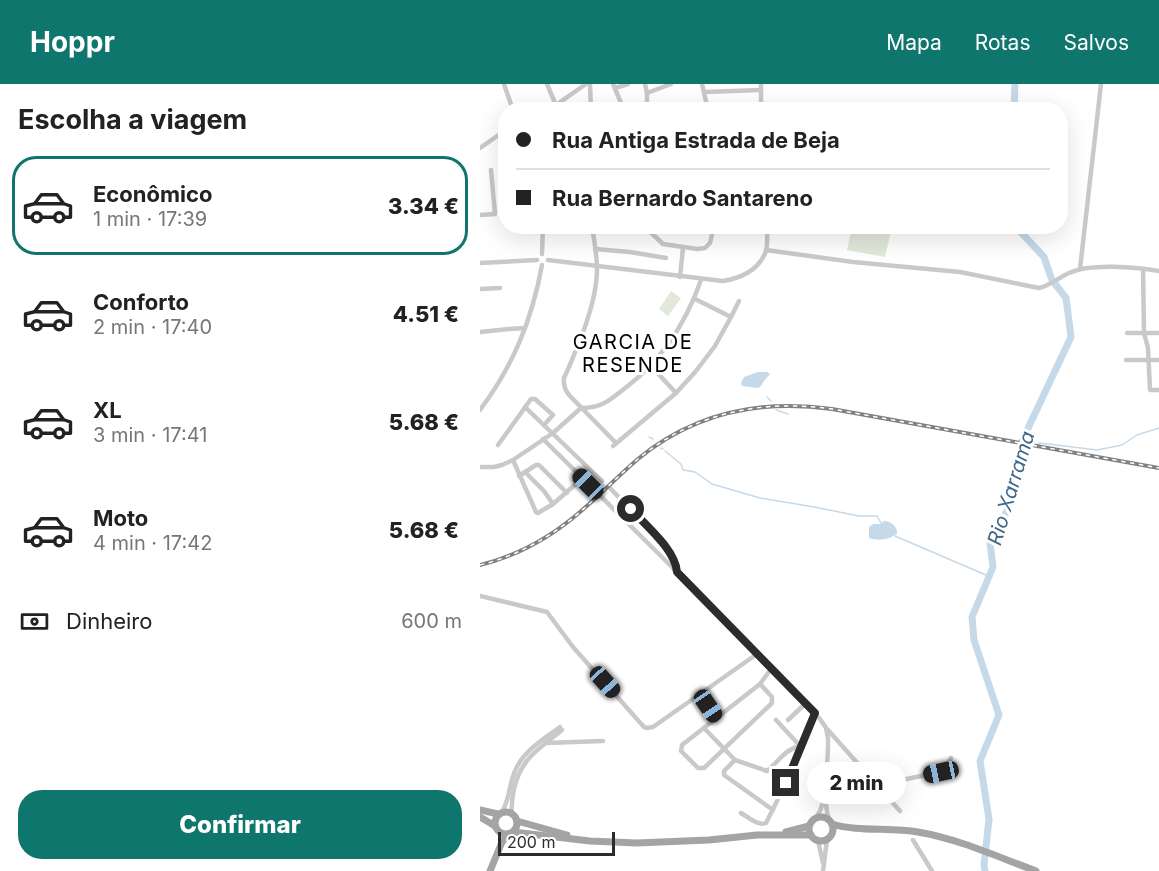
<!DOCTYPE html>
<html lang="pt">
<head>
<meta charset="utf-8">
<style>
  body { margin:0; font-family:Inter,sans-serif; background:#f6f6f6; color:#222; height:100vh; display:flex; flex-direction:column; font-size:22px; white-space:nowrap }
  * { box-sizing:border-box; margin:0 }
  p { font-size:20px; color:#767676 }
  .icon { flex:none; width:33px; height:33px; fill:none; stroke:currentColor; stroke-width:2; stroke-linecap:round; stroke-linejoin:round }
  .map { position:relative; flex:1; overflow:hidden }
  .drawer { display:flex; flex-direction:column; background:#fff; width:480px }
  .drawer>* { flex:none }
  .hud { position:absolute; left:18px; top:18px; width:570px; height:132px; border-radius:24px; box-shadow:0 6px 24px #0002; display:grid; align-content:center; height:132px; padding:0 18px; background:#fff }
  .scale { position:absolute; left:18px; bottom:15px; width:117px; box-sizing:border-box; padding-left:6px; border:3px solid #2c2c2c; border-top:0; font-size:16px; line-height:21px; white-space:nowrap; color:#2c2c2c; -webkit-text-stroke:4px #fff; paint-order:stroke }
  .end { position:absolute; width:27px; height:27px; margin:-14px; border:8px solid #2c2c2c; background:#fff; box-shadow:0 0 0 3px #fff }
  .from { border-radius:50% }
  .bubble { position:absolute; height:42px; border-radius:21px; background:#fff; box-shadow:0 6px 24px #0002; font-size:20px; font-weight:800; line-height:42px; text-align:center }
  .car { position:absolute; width:18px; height:36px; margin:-18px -9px; border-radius:8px; box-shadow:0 0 4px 2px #0007; background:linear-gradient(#222 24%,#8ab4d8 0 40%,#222 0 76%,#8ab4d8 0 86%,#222 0) }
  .hud b { display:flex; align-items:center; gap:21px; height:57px; font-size:22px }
  .hud b+b { border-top:2px solid #e0e0e0 }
  .hud i { width:15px; height:15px; background:#222 }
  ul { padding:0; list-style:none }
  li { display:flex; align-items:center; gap:18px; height:99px; margin:0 12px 9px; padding:0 6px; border:3px solid transparent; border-radius:24px }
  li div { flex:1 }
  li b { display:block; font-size:22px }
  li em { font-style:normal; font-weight:800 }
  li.active { border-color:#0f766e }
  li>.icon { width:54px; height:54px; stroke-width:1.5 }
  h2 { padding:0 18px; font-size:27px; line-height:72px }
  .pay { display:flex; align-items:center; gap:15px; height:66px; padding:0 18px; font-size:22px }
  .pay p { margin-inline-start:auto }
  .button { display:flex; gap:12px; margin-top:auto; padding:12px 18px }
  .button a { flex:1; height:69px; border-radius:24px; background:#0f766e; color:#fff; font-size:24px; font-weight:800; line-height:69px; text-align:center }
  header { display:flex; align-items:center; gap:36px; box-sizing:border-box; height:84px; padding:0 30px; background:#0f766e; color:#fff }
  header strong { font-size:28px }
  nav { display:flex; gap:33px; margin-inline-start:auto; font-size:21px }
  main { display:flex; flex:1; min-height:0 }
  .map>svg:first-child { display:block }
  .green { fill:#e1e9da }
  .water { fill:#c6d9e8 }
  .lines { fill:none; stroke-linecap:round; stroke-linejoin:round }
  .stream { stroke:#c6d9e8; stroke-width:1.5 }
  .river { stroke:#c6d9e8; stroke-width:7 }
  .street { stroke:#c9c9c9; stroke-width:4.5 }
  .primary { stroke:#a4a4a4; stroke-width:7 }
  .rail-casing { stroke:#818181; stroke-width:4 }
  .rail { stroke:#fff; stroke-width:1.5; stroke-dasharray:4.5; stroke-linecap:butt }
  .route { stroke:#2c2c2c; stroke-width:8 }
  .labels { text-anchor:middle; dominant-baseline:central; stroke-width:6; stroke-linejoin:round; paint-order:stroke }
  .neighbourhood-label { font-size:20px; letter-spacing:1.5px; fill:#000; stroke:#fff }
  .water-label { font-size:20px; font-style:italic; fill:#3f6888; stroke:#fff }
</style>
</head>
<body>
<header>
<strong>Hoppr</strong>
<nav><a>Mapa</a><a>Rotas</a><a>Salvos</a></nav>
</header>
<main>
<section class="drawer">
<h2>Escolha a viagem</h2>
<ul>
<li class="active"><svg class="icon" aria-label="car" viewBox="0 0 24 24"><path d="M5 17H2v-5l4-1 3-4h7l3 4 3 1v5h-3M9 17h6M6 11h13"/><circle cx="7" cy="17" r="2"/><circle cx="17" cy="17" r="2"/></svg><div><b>Econômico</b><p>1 min · 17:39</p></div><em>3.34 €</em></li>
<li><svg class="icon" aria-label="car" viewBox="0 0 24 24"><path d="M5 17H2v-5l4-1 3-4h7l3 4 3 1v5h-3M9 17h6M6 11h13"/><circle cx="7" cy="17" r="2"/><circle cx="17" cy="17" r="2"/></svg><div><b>Conforto</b><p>2 min · 17:40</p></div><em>4.51 €</em></li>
<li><svg class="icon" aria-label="car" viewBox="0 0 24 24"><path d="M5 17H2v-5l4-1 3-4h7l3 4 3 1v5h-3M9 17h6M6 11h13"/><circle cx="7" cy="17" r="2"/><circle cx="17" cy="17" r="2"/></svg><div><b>XL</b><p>3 min · 17:41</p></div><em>5.68 €</em></li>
<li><svg class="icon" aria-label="car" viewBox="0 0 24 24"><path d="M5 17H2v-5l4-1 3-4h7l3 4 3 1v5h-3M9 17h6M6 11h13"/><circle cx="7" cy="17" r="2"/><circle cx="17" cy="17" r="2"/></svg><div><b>Moto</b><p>4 min · 17:42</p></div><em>5.68 €</em></li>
</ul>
<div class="pay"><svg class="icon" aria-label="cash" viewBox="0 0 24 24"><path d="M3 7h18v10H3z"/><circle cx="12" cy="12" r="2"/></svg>Dinheiro<p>600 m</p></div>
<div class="button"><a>Confirmar</a></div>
</section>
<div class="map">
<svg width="679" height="787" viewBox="0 0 679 787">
  <rect width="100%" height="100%" fill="#fff"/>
  <g class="green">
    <polygon points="372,143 412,143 405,173 367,166"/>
    <polygon points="191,207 201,214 188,232 179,225"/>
  </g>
  <g class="water">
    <polygon points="278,288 287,288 290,290 284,297 281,302 278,304 262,302 261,299 264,293"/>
    <path d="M 404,437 C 411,437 418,443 417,450 C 408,456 399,457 389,454 L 389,443 L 393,440 L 400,440 Z"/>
  </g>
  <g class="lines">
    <g class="stream">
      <polyline points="287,313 291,317"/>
      <polyline points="296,326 308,330"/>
      <polyline points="169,353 173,355"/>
      <polyline points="181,364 183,365"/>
      <polyline points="185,367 201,380 203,386 215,388 232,400 280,414 334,423 379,432 397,432 401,439"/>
      <polyline points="540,373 550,364 560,359 617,366 642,361 657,351 679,344"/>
      <polyline points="415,452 506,491 508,496"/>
    </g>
    <g class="river">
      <polyline points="534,26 535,0"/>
      <polyline points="505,787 504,781 509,735 500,677 519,631 494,556 492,533 513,483 510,459 527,427 539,392 542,357 591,253 586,214 572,196 564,173 535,142"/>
    </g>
    <g class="street">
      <polyline points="24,0 33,26"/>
      <polyline points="67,0 78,26"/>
      <polyline points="110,0 111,26"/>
      <polyline points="133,0 144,26"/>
      <polyline points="165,0 167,9 167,26"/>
      <polyline points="222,0 228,26"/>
      <polyline points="135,4 148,0"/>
      <polyline points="224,8 281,6"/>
      <polyline points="167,9 191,0"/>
      <polyline points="76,21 106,0"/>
      <polyline points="175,26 278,23 281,19 281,0"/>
      <polyline points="0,64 26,46"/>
      <polyline points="0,131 15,130 11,86"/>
      <path d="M 112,142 C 114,156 117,171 117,185 C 117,219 98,263 84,294 C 83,301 85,306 89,311 L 136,359"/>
      <polyline points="164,142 183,160 217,165 225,164 230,159 234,142"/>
      <polyline points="135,146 136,142"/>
      <polyline points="115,165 150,168 186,174"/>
      <path d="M 286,166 L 373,178 L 480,188 L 559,204 C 571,201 578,194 589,189 C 610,179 656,183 679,187"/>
      <polyline points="62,170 63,142"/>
      <path d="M 68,176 L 243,197 C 261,194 279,186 286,167 C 288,160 287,150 287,142"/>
      <polyline points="0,179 57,176"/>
      <polyline points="600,185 621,0"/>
      <polyline points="663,185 664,249 668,264 670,306 679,306"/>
      <polyline points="200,193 203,164"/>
      <polyline points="0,205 20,204"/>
      <polyline points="251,233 259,217"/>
      <polyline points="0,248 29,245 45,244"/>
      <polyline points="647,249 679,249"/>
      <polyline points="646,276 679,276"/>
      <polyline points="171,282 196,309"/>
      <polyline points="45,323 122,397"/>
      <path d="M 102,324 C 121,324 129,317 144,305 C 180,278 206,239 221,196"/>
      <path d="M 0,326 C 33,282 52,236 62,181"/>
      <path d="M 63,355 L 197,488 L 288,580 L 340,635 L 346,644 L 348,654 C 349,682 341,709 349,736"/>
      <polyline points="18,361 51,315 55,315 73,331 64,341"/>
      <polyline points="133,362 196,309 216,287 235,262 251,233 215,215"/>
      <polyline points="33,376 56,428 58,429 73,420 97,399"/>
      <polyline points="0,383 14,383 22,381 33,376 73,349 101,324"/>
      <polyline points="45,388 64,407 73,420"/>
      <polyline points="39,392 56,381 59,381 87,409"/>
      <polyline points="130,404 181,458 195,478 197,488"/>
      <polyline points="0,512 67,528 93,563 164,643 167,644 173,643 277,570"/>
      <polyline points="280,600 292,613 292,619 224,684 218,684 201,667 202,661 280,600 288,589"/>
      <polyline points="219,610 236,634"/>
      <polyline points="308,636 326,619"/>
      <path d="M 224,644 L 255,676 L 287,687 C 298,678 305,665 320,662 L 296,636"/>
      <polyline points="348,646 420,727"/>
      <polyline points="66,659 123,657"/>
      <polyline points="255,676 244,687 244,691 293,726"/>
      <polyline points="397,701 461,688 466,684 471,674"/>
      <path d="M 22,728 C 30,714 29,701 35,687 C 43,667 64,655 80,643"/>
      <path d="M 261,729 C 269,734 278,742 286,739 L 306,699 L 335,629"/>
      <path d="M 32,730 C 31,721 32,714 34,705 C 41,674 59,665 82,646"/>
      <polyline points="335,735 340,727 344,715"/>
      <polyline points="433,756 452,787"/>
      <polyline points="338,757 343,779"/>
      <polyline points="343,787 347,756"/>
    </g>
    <g class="primary">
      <polyline points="0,726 18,730"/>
      <circle cx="26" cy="739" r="11"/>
      <circle cx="341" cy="745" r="12"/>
      <polyline points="0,733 15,742"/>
      <polyline points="37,737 87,751"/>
      <path d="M 352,740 C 377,748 411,743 438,748 C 479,755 518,773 556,787"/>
      <polyline points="33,748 110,757 157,759 229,756 277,751 331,751"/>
      <polyline points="306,748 329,742"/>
      <polyline points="10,787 22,758 29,750"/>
    </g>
    <g class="rail-casing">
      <path id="rail" d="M 0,481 C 37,472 71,453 100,428 C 120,411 138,392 158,375 C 214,329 280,315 352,325 L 679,384"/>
    </g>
    <use href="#rail" class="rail"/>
  </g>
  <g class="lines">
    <path class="route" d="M 151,425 C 166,442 195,465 197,488 L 335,629 L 306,699"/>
  </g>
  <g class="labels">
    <g class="neighbourhood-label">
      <text x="153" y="258">GARCIA DE<tspan x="153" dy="23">RESENDE</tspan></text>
    </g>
    <g class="water-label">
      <text transform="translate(531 404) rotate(-73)">Rio Xarrama</text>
    </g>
  </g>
</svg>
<div class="scale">200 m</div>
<i class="end from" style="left:151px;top:425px"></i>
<i class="end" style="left:306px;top:699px"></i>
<div class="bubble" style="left:327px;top:678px;width:99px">2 min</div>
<i class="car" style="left:108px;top:400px;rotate:315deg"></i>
<i class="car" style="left:125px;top:598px;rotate:138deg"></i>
<i class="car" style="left:228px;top:622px;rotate:146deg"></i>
<i class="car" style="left:461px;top:688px;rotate:258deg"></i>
<div class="hud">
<b><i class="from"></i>Rua Antiga Estrada de Beja</b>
<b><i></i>Rua Bernardo Santareno</b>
</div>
</div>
</main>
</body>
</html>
